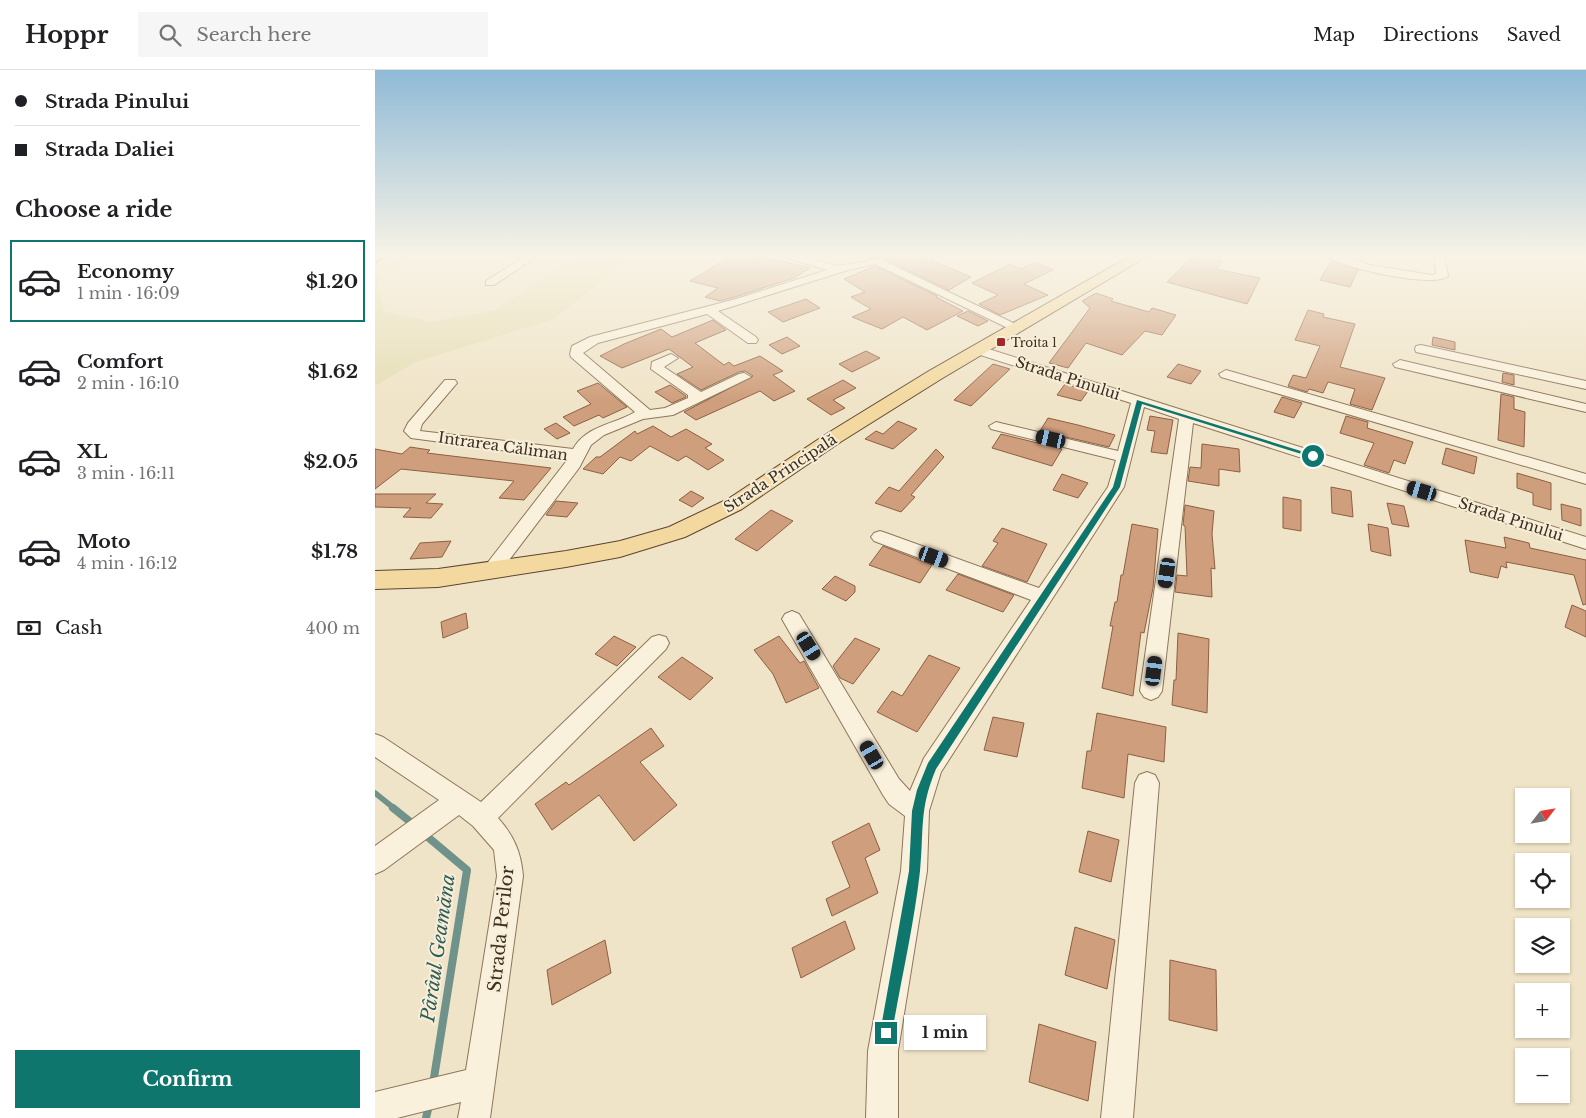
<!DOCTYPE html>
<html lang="en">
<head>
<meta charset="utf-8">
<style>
  body { margin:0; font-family:"Libre Baskerville",serif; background:#f6f6f6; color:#202124; height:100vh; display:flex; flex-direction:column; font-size:19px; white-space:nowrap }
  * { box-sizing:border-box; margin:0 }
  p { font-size:16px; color:#757577 }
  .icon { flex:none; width:28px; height:28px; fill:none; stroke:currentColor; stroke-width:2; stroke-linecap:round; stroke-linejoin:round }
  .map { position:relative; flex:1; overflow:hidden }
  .panel { display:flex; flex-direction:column; background:#fff; width:375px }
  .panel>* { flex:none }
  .top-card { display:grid; align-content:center; height:110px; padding:0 15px; background:#fff }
  .needle { width:32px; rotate:59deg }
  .buttons { position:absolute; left:1140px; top:718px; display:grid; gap:10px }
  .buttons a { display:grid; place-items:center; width:55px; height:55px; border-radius:0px; background:#fff; box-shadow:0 1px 4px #0004; font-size:25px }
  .end { position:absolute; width:22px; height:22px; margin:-11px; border:6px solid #0f766e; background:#fff; box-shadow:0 0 0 2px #fff }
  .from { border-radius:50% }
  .bubble { position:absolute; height:35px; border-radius:0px; background:#fff; box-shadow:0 1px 4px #0004; font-size:16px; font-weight:700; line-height:35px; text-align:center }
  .car { position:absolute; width:15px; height:30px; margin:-15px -8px; border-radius:6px; box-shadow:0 0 4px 1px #0007; background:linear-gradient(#222 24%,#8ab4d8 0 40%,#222 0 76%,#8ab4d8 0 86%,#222 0) }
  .top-card b { display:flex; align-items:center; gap:18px; height:48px; font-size:19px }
  .top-card b+b { border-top:1px solid #e0e0e0 }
  .top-card i { width:12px; height:12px; background:#202124 }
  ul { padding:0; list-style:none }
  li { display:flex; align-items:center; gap:15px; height:82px; margin:0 10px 8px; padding:0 5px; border:2px solid transparent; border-radius:0px }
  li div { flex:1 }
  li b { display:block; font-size:19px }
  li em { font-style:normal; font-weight:700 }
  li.selected { border-color:#0f766e }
  li>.icon { width:45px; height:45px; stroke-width:1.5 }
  h2 { padding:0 15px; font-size:22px; line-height:60px }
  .pay { display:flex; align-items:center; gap:12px; height:55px; padding:0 15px; font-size:19px }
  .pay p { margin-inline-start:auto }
  .cta { display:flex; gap:10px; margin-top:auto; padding:10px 15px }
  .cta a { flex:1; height:58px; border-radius:0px; background:#0f766e; color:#fff; font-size:20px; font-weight:700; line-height:58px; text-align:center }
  header { display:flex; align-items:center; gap:30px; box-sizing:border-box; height:70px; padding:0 25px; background:#fff; border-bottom:1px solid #e0e0e0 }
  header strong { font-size:24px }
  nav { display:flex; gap:28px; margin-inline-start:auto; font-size:18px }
  .search { width:350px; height:45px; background:#f6f6f6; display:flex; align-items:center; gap:12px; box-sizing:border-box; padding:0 18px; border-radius:0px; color:#757577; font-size:19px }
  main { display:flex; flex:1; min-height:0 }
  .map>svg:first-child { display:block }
  .farmland { fill:#e6deb5 }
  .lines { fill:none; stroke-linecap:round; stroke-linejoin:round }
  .stream-far2 { stroke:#6f938a; stroke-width:3 }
  .stream-far1 { stroke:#6f938a; stroke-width:5.5 }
  .stream { stroke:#6f938a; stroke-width:8 }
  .building { fill:#cf9f7d; stroke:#8d5f41 }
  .minor-casing { stroke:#8d765c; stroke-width:2 }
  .major-casing { stroke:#5b4430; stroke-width:2 }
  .minor { fill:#faf1dc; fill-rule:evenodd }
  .major { fill:#f3d9a0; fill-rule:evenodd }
  .route { fill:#0f766e }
  .poi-dot { fill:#9e2a2b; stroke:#f7eed8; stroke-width:2 }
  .labels { text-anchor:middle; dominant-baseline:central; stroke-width:4; stroke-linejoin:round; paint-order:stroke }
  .far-poi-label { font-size:12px; fill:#3d2e20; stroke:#f7eed8; text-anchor:start }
  .street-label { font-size:15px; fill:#3d2e20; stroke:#f7eed8 }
  .near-street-label { font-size:18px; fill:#3d2e20; stroke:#f7eed8 }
  .near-water-label { font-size:19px; font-style:italic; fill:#2f5d5a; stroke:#f7eed8 }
</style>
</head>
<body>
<header>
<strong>Hoppr</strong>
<div class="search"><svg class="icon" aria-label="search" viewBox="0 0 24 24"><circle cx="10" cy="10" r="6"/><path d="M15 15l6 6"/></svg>Search here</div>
<nav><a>Map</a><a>Directions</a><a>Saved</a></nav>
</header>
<main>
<section class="panel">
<div class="top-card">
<b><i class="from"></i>Strada Pinului</b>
<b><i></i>Strada Daliei</b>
</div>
<h2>Choose a ride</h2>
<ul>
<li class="selected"><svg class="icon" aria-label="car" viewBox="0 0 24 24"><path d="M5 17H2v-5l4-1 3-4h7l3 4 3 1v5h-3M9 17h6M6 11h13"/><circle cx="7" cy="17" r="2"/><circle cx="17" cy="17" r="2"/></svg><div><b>Economy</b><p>1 min · 16:09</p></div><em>$1.20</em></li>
<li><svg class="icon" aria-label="car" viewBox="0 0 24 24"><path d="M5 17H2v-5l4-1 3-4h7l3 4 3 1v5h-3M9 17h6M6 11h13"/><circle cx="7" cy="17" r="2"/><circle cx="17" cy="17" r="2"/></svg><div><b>Comfort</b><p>2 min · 16:10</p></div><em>$1.62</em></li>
<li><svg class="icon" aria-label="car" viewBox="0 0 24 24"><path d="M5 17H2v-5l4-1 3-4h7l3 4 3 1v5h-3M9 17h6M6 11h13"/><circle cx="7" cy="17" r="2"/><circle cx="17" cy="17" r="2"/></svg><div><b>XL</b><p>3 min · 16:11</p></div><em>$2.05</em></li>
<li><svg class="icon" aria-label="car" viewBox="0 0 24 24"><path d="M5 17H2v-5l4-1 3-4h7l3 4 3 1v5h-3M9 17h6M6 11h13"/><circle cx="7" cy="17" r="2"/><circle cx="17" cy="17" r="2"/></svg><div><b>Moto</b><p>4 min · 16:12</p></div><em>$1.78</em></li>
</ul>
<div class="pay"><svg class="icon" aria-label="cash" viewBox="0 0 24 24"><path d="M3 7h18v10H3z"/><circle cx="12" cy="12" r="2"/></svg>Cash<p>400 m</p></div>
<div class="cta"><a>Confirm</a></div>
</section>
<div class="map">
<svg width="1211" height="1048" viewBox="0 0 1211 1048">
  <rect width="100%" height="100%" fill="#f0e4c8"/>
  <polygon class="farmland" points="0,184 46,184 3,211 9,241 57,252 120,240 205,184 261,184 179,249 41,292 0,316"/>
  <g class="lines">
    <polyline class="stream-far2" points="0,193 12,184"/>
    <polyline class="stream-far1" points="0,723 20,739"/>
    <g class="stream">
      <polyline points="18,738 38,754"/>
      <polyline points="48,763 92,800 58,1014"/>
      <polyline points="51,1048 54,1035"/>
    </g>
  </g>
  <g class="building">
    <polygon points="360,184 374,184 435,198 419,208 360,227 345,231 330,227 343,218 315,211"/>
    <polygon points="500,184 544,184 559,188 556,190 596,207 574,220 506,187 494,189"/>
    <polygon points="820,184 845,184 839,189 848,191 841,199 885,208 872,234 792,212"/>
    <polygon points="956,191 983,200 975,217 945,210"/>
    <polygon points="660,192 678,200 649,214 673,225 625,245 604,234 623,225 597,213 635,194 646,199"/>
    <polygon points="500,196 562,226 561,227 588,241 552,260 528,247 507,259 477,247 496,239 476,227 490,222 469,209"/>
    <polygon points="721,223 738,229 736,231 774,242 777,238 801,245 787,265 770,261 747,285 711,273 693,298 674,293 715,238 707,231"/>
    <polygon points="431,229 445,238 408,252 393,242"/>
    <polygon points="933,240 949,244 948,247 980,254 965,297 1010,308 997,340 975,334 980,319 953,312 948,323 934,319 932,322 913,316 918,305 931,308 945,276 920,270"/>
    <polygon points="593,241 613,251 603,256 582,246"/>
    <polygon points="338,250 351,260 320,273 349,295 354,292 359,296 385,286 408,301 398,305 420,321 399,331 385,321 321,350 309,342 378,306 370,301 364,302 326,320 302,304 318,297 294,279 247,298 225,286 249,274 286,259 297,267"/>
    <polygon points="412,267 425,276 407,284 394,275"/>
    <polygon points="1058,267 1080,272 1080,280 1057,275"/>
    <polygon points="491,281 505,288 477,302 464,294"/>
    <polygon points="618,294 635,299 596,336 579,330"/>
    <polygon points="803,294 826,301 816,314 792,307"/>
    <polygon points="1128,303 1139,305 1139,315 1127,312"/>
    <polygon points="468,310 481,318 458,330 470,338 456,345 432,329"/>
    <polygon points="223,313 252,337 228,348 224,345 199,356 188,347 216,334 202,321"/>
    <polygon points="690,314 713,321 706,331 682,325"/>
    <polygon points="295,315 311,326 311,327 297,333 280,322"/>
    <polygon points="1126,324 1139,327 1139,339 1150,342 1149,377 1123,370"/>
    <polygon points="907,327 927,333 919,348 899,342"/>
    <polygon points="775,346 798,350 792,384 776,382 780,361 772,360"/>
    <polygon points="971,346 993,352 992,358 1038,372 1030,394 1019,390 1014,403 989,395 999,373 965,363"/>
    <polygon points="673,348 703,355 740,365 734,377 665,361"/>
    <polygon points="523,351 542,359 518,379 490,369 501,361 508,364"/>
    <polygon points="181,353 195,363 182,369 169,359"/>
    <polygon points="278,356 296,367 311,359 337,374 330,378 349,390 333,400 311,386 303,391 275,376 256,391 245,387 228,404 208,399 221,387 225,387 260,361 262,364"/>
    <polygon points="626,364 687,379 677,396 617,378"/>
    <polygon points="827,374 864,379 865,402 844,399 844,416 813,411 815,397 826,398"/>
    <polygon points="35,377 55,380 52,383 176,398 149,430 124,428 139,411 26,399 0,419 0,379 27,384"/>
    <polygon points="1071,378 1102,387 1099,404 1067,394"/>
    <polygon points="561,379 569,387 536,425 540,427 526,442 500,433 514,417 524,421"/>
    <polygon points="1142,403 1176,413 1176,440 1158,435 1158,423 1142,418"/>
    <polygon points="687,404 713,413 703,428 678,420"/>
    <polygon points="956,417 976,421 978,447 957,443"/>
    <polygon points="316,421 329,428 317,437 304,430"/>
    <polygon points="0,424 61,424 51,433 68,434 56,448 28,447 36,438 0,437"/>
    <polygon points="908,427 926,430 926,461 908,458"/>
    <polygon points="181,431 203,433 192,447 171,445"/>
    <polygon points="1012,433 1029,436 1034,457 1017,454"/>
    <polygon points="1186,434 1206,439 1206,456 1187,450"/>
    <polygon points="810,435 839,441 837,464 840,499 836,498 837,527 800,522 802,505 812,506 810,456 808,455"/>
    <polygon points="396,440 418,451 382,481 360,469"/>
    <polygon points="757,454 783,459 778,518 769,563 766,562 758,626 727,618 738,556 735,556 740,532 742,532 746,505 748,505"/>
    <polygon points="993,454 1013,458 1016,486 996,481"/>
    <polygon points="627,458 672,474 652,512 607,496 623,473 618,471"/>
    <polygon points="1129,467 1154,473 1155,478 1211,490 1211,534 1208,535 1199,505 1131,492 1132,498 1126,496 1123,508 1095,502 1090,470 1131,478"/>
    <polygon points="76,471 67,487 35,489 45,473"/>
    <polygon points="508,476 557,495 545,513 494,495"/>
    <polygon points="583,504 639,525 628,542 571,520"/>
    <polygon points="460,506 480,516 480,522 471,531 447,519"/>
    <polygon points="1197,535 1211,541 1211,567 1190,557"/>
    <polygon points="91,543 93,558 68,568 66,552"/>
    <polygon points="803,563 834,569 832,643 797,635 799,610 801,610"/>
    <polygon points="239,566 261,577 242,596 220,584"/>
    <polygon points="404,566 425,593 429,591 444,618 411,633 398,604 379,580"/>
    <polygon points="480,568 505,579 478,614 465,608 458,596"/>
    <polygon points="554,585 585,598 542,662 502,642 517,621 527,626"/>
    <polygon points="307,587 338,608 315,630 283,607"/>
    <polygon points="722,643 791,657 789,692 753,684 749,728 707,718 712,681 716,681"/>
    <polygon points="618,647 649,653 642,687 609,680"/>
    <polygon points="276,658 289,676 265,692 302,735 259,771 224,725 177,760 160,734 191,712 194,715"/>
    <polygon points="494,753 505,780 490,788 503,823 457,846 451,829 475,817 457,772"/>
    <polygon points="713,761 744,770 736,812 704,802"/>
    <polygon points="470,851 480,879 426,908 417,878"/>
    <polygon points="700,857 740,870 732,919 690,905"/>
    <polygon points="230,870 236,903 177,935 172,900"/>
    <polygon points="795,890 841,900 842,961 794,950"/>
    <polygon points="664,954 721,972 713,1031 654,1012"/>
  </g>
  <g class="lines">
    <g class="minor-casing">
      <g id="minor">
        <polygon points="153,184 166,184 119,215 111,215 111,211"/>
        <path d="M 399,184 L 418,184 L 462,196 L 505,189 L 649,258 L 643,262 L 639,261 L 500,194 L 473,200 L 343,241 L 381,267 L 383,270 L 381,273 L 373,273 L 332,244 L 223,273 L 208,283 L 275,340 L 290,338 L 313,328 L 313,325 L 276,299 L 277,292 L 296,284 L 303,288 L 289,297 L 326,322 L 364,304 L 369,303 L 376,307 L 298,345 L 268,349 L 229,365 L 216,375 L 204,398 L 122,506 L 116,508 L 110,506 L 107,501 L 110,496 L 193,389 L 36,368 L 29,361 L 33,353 L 70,310 L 80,310 L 82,313 L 47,354 L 45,361 L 198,379 C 212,355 238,355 260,342 L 196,287 L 195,284 L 197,276 L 215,267 L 361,229 L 452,200 Z"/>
        <path d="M 947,184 L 964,184 L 995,195 L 1057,205 L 1061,204 L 1059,184 L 1069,184 L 1073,206 C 1059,219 962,197 947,184 Z"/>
        <polygon points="1046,275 1211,311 1211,319 1041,282 1040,279 1041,276"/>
        <polygon points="604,276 1211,467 1211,479 818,353 787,621 783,627 776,630 769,627 765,621 804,349 769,337 749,417 566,702 554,741 552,801 523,981 523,1048 491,1048 493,981 526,801 530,746 514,734 508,725 407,549 410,544 417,541 424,544 524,709 535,721 549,688 656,530 499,471 496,467 499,463 505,461 511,463 664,518 733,417 741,390 616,359 614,356 621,352 743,381 756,333 599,283 598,280"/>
        <polygon points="1025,290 1211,334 1211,342 1020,297 1018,294"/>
        <polygon points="851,300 1211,404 1211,414 846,307 844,304"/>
        <path d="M 284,565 L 291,567 L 294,573 L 291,579 L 123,748 C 139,766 146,782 148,806 L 115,1048 L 83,1048 L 86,1032 L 22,1048 L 0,1048 L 0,1022 L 91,1000 L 122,806 L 119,780 L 98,756 L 84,745 L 9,800 L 0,804 L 0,776 L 64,730 L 0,687 L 0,664 L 8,667 L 106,732 L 277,567 Z"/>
        <polygon points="772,702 780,705 784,713 758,1048 726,1048 760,713 764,705"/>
      </g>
    </g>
    <g class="major-casing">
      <polygon id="major" points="759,184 776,184 566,309 467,371 367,439 310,467 245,487 191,497 63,517 0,519 0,501 63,499 191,481 245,471 294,457 353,429 453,363 554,301"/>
    </g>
    <use href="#minor" class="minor"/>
    <use href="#major" class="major"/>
  </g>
  <linearGradient id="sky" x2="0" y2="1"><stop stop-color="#8fbad6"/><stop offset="0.56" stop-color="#f8f3e6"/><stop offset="1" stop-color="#f8f3e6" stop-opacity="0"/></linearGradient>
  <rect width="1211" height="331" fill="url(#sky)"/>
  <path class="route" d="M 762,330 L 942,386 L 936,387 L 767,334 L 745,417 L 561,699 C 544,739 549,760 545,801 C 539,855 526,910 517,963 L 515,968 L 511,970 L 507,968 L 505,963 L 534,801 L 537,741 L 542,720 L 553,693 L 738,417 Z"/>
  <rect class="poi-dot" x="621" y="267" width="10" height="10" rx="2.5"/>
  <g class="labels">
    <g class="far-poi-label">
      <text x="636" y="272">Troita 1</text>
    </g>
    <g class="street-label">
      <text transform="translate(693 308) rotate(18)">Strada Pinului</text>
      <text transform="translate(128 376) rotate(8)">Intrarea Căliman</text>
      <text transform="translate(405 403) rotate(-33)">Strada Principală</text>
      <text transform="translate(1136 449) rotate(18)">Strada Pinului</text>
    </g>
    <g class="near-street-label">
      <text transform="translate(126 859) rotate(-84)">Strada Perilor</text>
    </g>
    <g class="near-water-label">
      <text transform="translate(63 878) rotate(-82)">Pârâul Geamăna</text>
    </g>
  </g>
</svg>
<div class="buttons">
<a><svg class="needle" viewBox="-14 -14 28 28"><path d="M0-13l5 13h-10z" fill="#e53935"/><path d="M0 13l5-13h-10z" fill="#757577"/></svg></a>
<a><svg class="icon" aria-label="locate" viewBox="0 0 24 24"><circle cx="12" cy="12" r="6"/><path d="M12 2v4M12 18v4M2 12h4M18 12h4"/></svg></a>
<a><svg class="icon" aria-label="layers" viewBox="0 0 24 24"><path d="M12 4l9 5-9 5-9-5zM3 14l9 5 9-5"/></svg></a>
<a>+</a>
<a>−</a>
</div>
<i class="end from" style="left:938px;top:386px"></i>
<i class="end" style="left:511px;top:963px"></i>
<div class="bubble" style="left:529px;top:945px;width:82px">1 min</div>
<i class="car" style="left:676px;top:369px;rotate:283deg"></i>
<i class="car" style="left:1047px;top:421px;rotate:287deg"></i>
<i class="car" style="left:559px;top:487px;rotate:110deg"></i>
<i class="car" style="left:792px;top:503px;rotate:188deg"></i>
<i class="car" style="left:434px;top:576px;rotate:148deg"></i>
<i class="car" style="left:779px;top:601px;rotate:7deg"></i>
<i class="car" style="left:497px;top:685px;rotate:330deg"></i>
</div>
</main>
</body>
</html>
